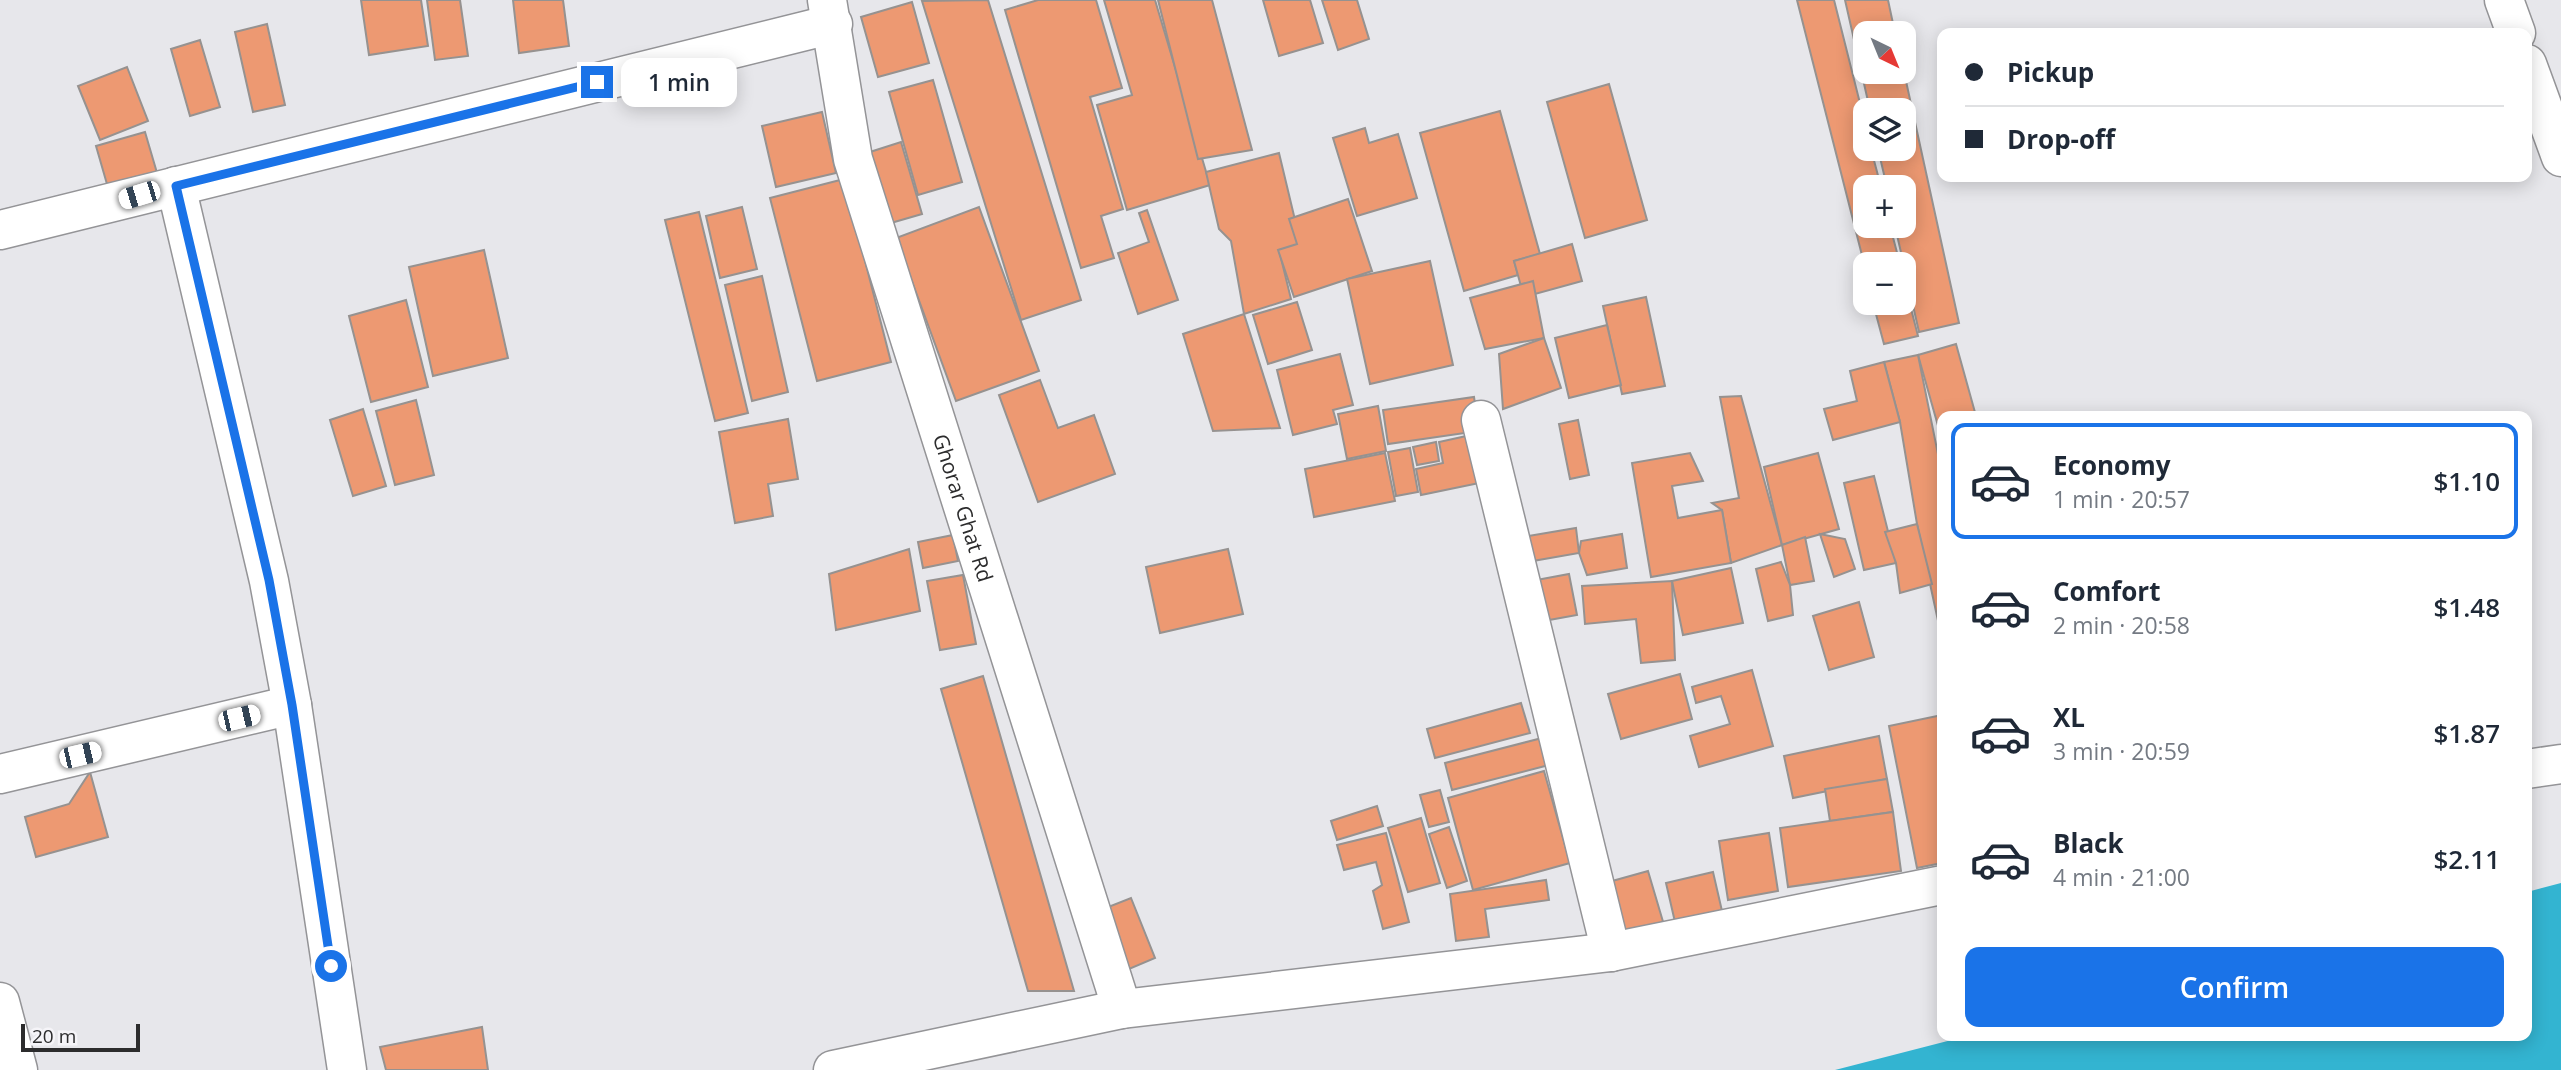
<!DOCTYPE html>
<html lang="en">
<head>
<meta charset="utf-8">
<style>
  body { margin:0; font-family:"Open Sans",sans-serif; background:#f6f6f7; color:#1f2937; height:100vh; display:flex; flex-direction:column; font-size:26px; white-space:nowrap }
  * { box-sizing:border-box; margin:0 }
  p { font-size:23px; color:#747a83 }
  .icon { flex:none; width:38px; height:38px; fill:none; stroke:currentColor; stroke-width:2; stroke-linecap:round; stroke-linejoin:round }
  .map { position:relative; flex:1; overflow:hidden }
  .drawer { position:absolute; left:1937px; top:411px; width:595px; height:630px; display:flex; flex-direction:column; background:#fff; border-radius:14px; box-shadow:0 4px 18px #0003 }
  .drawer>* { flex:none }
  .top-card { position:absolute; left:1937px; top:28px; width:595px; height:154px; border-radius:14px; box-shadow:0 4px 18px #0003; display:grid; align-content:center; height:154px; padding:0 28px; background:#fff }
  .needle { width:46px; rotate:137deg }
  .tools { position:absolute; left:1853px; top:21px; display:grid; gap:14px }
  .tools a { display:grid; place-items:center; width:63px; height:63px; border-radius:14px; background:#fff; box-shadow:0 4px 18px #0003; font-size:35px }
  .scale { position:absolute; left:21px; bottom:18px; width:119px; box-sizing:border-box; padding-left:7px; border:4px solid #2c2c2d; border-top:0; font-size:19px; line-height:24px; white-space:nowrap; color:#2c2c2d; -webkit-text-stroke:5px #f5f4f8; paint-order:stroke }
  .end { position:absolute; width:32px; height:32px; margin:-16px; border:9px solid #1a73e8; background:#fff; box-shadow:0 0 0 4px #fff }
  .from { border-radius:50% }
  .bubble { position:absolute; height:49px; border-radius:14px; background:#fff; box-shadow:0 4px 18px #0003; font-size:23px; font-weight:600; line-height:49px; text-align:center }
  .car { position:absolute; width:21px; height:42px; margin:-21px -10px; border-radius:9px; box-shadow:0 0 5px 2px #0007; background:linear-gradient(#fff 24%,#345 0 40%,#fff 0 76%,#345 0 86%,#fff 0) }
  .top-card b { display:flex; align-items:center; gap:24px; height:66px; font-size:26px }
  .top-card b+b { border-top:2px solid #e0e1e3 }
  .top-card i { width:18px; height:18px; background:#1f2937 }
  ul { padding:12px 0 0; list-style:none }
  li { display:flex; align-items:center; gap:21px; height:116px; margin:0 14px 10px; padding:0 14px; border:4px solid transparent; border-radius:14px }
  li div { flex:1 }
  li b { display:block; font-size:26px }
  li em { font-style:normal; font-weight:600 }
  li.active { border-color:#1a73e8 }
  li>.icon { width:63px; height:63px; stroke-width:1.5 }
  .cta { display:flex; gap:14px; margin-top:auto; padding:14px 28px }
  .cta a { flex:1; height:80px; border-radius:14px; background:#1a73e8; color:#fff; font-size:28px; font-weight:600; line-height:80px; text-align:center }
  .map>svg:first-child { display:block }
  .water { fill:#33b4d1 }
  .building { fill:#ed9972; stroke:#969290; stroke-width:2 }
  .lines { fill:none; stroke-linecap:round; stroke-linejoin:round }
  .minor-casing { stroke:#949497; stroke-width:41 }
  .minor { stroke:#fff; stroke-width:38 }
  .route { stroke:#1a73e8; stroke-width:9 }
  .labels { text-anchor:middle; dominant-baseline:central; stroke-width:5; stroke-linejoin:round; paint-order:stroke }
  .street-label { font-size:21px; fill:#2c2c2d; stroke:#f5f4f8 }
</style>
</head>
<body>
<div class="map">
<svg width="2561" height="1070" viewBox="0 0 2561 1070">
  <rect width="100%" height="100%" fill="#e7e7eb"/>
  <polygon class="water" points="2561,883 2561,1070 1835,1070 1967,1036 2527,1036 2527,892"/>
  <g class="building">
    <polygon points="361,0 421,0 428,46 369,55"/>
    <polygon points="427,0 460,0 468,56 435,60"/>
    <polygon points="513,0 563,0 569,46 519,53"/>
    <polygon points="988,0 1081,300 1021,320 922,1"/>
    <polygon points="1038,0 1096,0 1122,88 1090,97 1123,209 1101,216 1114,258 1081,268 1005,10"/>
    <polygon points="1104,0 1155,0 1210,185 1127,210 1097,105 1132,95"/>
    <polygon points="1158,0 1212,0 1252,150 1198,159"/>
    <polygon points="1263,0 1310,0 1323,43 1279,56"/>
    <polygon points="1322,0 1357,0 1369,39 1338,50"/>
    <polygon points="1797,0 1834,0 1866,127 1866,149 1871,149 1881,187 1866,187 1866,226 1890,226 1900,264 1866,264 1866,271"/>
    <polygon points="1845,0 1888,0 1895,33 1866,33 1866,72 1904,72 1959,323 1919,332 1895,226 1904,226 1904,187 1887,187 1878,149 1904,149 1904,110 1870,110"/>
    <polygon points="912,2 929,63 878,77 861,17"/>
    <polygon points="267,24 285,105 253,112 235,32"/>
    <polygon points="200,40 220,107 190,116 171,49"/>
    <polygon points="127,67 148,121 100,140 78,86"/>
    <polygon points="933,80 962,182 918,195 889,92"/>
    <polygon points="1609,84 1647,220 1585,238 1547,102"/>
    <polygon points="1500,111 1540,254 1514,261 1518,275 1464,291 1420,133"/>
    <polygon points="822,112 836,173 776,187 762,126"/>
    <polygon points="1365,128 1369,143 1398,134 1417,198 1357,216 1333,138"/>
    <polygon points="145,132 160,183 111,198 96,146"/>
    <polygon points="901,142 922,214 891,223 870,152"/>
    <polygon points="1279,153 1301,245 1279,250 1291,299 1244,314 1231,241 1219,229 1206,172"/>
    <polygon points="844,179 891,362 817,381 770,198"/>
    <polygon points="1348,199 1372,271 1294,297 1278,250 1297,244 1289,219"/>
    <polygon points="742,207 757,269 720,278 706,216"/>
    <polygon points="979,207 1039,371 956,401 896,238"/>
    <polygon points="1147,210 1178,300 1138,314 1118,253 1149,242 1139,213"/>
    <polygon points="699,212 748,413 715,421 665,220"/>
    <polygon points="1572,244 1582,281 1524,297 1514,261"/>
    <polygon points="484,250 508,358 433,376 409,267"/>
    <polygon points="1430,261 1453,365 1370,384 1347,279"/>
    <polygon points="762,276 788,392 752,401 725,285"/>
    <polygon points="1533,281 1544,338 1485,349 1470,298"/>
    <polygon points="1904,281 1918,336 1884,344 1873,303 1904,303"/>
    <polygon points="1646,297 1665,386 1622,394 1603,306"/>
    <polygon points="406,300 428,387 371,402 349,316"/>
    <polygon points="1297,302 1312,350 1268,364 1253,315"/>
    <polygon points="1244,314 1280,428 1213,431 1183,334"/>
    <polygon points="1607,325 1621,385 1569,398 1555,338"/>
    <polygon points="1544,338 1561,388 1503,409 1499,354"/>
    <polygon points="1956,344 1976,416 1942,416 1942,440 1918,355"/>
    <polygon points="1340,354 1353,405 1333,410 1337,424 1293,435 1277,370"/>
    <polygon points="1918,355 1942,474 1942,639 1917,524 1900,422 1884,362"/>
    <polygon points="1884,362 1900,422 1833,440 1824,409 1857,401 1850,371"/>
    <polygon points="1040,380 1058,428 1094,415 1115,474 1038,502 999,395"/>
    <polygon points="1741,396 1782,545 1731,563 1722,510 1712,503 1739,498 1720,397"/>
    <polygon points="1474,397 1479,431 1388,444 1383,410"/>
    <polygon points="416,400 434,475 395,485 376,411"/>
    <polygon points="1378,406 1386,451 1347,459 1338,414"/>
    <polygon points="363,409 386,486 353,496 330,420"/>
    <polygon points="788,419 798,479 768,484 773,516 735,523 719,432"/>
    <polygon points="1578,420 1589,475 1570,479 1559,424"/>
    <polygon points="1480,433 1489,481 1421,495 1416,469 1443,463 1439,442"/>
    <polygon points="1436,442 1439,461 1417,465 1413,447"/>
    <polygon points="1410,448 1418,492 1396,496 1388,452"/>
    <polygon points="1385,453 1395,501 1314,517 1305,469"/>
    <polygon points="1690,453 1703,481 1672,486 1678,518 1722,510 1731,563 1651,577 1632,463"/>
    <polygon points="1818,453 1839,529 1782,545 1764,467"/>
    <polygon points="1874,476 1896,563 1864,570 1844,483"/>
    <polygon points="1917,524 1932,584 1900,593 1896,563 1885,532"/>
    <polygon points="1576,528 1579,553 1527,562 1523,537"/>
    <polygon points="1622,534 1627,568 1587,575 1579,553 1581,541"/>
    <polygon points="1820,534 1845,539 1855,569 1834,577"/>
    <polygon points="953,535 958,561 923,568 918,542"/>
    <polygon points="1805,537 1814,581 1790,585 1782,545"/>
    <polygon points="909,549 920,611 836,630 829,574"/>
    <polygon points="1228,549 1243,614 1160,633 1146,567"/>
    <polygon points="1781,562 1790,585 1793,615 1768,621 1756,569"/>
    <polygon points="1731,568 1743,623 1683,635 1672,581"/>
    <polygon points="1569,574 1577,615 1538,622 1531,581"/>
    <polygon points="963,575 976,644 940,650 927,581"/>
    <polygon points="1672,581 1675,660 1641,663 1636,619 1585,624 1582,586"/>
    <polygon points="1859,602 1874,657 1829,670 1813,616"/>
    <polygon points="1752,670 1773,746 1699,767 1690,736 1730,724 1721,696 1696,703 1692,687"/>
    <polygon points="1680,674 1692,719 1621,739 1608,694"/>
    <polygon points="983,676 1074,991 1028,991 941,689"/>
    <polygon points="1521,703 1530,733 1435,758 1427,729"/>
    <polygon points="1942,715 1942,863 1917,868 1889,726"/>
    <polygon points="1879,736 1887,779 1793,798 1784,756"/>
    <polygon points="1542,738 1549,765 1452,790 1445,763"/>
    <polygon points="1544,771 1570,863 1473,890 1448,798"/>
    <polygon points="90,772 108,837 36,857 25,817 69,804"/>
    <polygon points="1887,779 1893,812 1830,821 1825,789"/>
    <polygon points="1440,790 1449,822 1429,827 1420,795"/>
    <polygon points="1377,806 1383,826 1337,840 1331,821"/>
    <polygon points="1893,812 1901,871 1788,887 1780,828"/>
    <polygon points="1421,818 1440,883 1408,892 1388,828"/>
    <polygon points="1449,827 1467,881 1447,888 1429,834"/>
    <polygon points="1386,833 1409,922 1383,929 1373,891 1382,885 1376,862 1344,870 1337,845"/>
    <polygon points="1769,833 1778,891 1728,900 1719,841"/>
    <polygon points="1648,871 1664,925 1619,937 1605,883"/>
    <polygon points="1713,872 1722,911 1675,922 1666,883"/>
    <polygon points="1546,880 1549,900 1485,909 1489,937 1456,941 1450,894"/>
    <polygon points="1131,898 1155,958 1122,972 1098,911"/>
    <polygon points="482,1027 488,1070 386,1070 380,1047"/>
  </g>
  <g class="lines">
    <g class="minor-casing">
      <g id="minor">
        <path id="s1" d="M 827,0 L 853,159 L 1122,1009"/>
        <polyline points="2504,0 2516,33"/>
        <polyline points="2527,64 2561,157"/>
        <polyline points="176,186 269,581 292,705 347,1070"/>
        <polyline points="0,230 833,24"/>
        <polyline points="1481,420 1611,952"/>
        <polyline points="2527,769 2561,764"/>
        <polyline points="0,774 292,705"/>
        <polyline points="0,1002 18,1070"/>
        <polyline points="833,1070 1122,1009 1611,952 1942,885"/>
      </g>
    </g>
    <use href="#minor" class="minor"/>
  </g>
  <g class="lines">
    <polyline class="route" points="331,966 292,705 269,580 176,186 597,82"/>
  </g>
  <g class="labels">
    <g class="street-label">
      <text stroke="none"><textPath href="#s1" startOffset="527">Ghorar Ghat Rd</textPath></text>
    </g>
  </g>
</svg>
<div class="tools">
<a><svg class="needle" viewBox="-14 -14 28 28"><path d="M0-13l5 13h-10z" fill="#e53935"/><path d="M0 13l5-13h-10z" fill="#747a83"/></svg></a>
<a><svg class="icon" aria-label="layers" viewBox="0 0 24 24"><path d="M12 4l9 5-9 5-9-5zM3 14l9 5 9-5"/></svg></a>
<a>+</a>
<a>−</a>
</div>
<div class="scale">20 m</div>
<i class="end from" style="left:331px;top:966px"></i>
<i class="end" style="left:597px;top:82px"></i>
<div class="bubble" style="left:621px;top:58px;width:116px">1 min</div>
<i class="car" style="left:139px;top:195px;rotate:253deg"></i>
<i class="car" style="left:239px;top:718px;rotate:77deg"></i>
<i class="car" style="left:80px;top:755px;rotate:77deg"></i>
<div class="top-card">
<b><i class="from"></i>Pickup</b>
<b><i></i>Drop-off</b>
</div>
<section class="drawer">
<ul>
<li class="active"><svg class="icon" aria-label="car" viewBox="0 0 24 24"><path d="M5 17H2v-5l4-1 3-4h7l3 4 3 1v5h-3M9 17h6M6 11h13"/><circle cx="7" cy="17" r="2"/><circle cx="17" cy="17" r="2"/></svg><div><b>Economy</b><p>1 min · 20:57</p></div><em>$1.10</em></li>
<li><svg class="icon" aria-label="car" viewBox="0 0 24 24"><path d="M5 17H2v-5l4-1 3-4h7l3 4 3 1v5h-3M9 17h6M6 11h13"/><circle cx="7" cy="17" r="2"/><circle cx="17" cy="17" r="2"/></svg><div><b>Comfort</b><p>2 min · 20:58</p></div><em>$1.48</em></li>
<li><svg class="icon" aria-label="car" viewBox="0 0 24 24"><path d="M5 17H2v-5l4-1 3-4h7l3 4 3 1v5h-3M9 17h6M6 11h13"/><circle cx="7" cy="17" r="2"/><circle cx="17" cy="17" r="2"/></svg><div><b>XL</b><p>3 min · 20:59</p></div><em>$1.87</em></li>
<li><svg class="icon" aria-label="car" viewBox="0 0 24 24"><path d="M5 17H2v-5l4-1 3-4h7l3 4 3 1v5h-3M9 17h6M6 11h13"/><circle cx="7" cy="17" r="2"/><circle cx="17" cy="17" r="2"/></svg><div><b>Black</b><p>4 min · 21:00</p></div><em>$2.11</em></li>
</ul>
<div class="cta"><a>Confirm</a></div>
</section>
</div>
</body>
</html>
